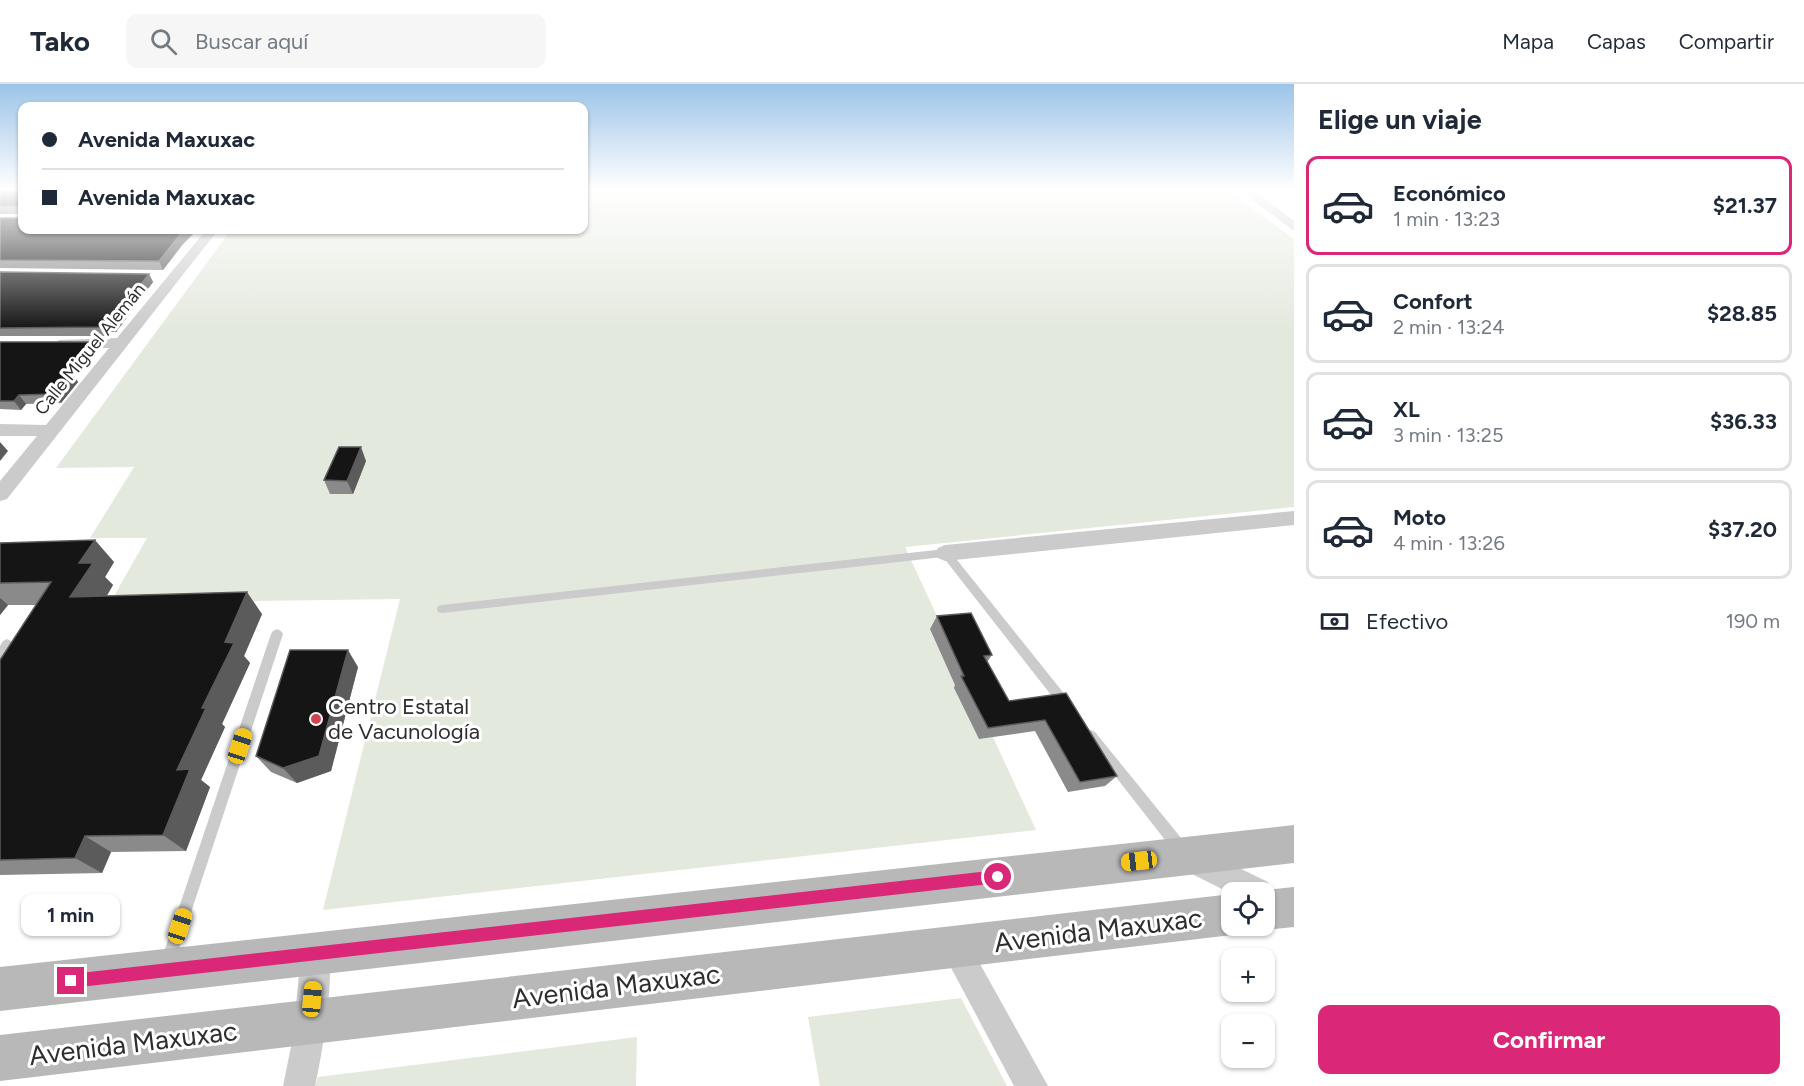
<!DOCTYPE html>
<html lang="es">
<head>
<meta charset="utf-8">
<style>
  body { margin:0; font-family:Figtree,sans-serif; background:#f6f6f7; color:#1f2937; height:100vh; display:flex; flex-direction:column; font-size:22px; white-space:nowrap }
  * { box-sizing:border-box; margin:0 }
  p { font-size:20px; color:#747a83 }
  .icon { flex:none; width:33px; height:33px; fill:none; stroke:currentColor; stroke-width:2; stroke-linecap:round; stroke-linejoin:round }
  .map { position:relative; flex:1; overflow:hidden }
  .sheet { display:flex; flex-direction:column; background:#fff; width:510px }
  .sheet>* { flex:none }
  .banner { position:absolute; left:18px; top:18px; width:570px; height:132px; border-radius:12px; box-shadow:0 2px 4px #0004; display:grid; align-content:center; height:132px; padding:0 24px; background:#fff }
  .fabs { position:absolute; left:1221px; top:798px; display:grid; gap:12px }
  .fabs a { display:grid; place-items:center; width:54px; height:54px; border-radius:12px; background:#fff; box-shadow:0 2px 4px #0004; font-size:30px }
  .end { position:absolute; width:27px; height:27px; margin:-14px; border:8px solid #db2777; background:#fff; box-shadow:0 0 0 3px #fff }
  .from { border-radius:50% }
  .bubble { position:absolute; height:42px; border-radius:12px; background:#fff; box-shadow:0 2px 4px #0004; font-size:20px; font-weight:700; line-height:42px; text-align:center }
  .car { position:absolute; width:18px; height:36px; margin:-18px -9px; border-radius:8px; box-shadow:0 0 4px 2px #0007; background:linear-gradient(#f5c518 24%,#345 0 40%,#f5c518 0 76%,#345 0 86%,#f5c518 0) }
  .banner b { display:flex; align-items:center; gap:21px; height:57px; font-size:22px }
  .banner b+b { border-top:2px solid #e0e1e3 }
  .banner i { width:15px; height:15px; background:#1f2937 }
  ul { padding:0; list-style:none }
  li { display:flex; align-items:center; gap:18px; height:99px; margin:0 12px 9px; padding:0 12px; border:3px solid #e0e1e3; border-radius:12px }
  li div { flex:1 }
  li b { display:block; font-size:22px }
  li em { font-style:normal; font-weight:700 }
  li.active { border-color:#db2777 }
  li>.icon { width:54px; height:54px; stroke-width:1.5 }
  h2 { padding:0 24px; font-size:27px; line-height:72px }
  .pay { display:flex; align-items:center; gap:15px; height:66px; padding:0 24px; font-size:22px }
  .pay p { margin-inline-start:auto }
  .button { display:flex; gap:12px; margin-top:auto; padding:12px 24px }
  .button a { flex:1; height:69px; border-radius:12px; background:#db2777; color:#fff; font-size:24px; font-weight:700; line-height:69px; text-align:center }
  header { display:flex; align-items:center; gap:36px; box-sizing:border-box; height:84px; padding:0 30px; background:#fff; border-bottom:2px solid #e0e1e3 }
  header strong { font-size:28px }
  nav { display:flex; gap:33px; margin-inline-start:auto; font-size:21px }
  .search { width:420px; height:54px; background:#f6f6f7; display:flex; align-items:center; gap:15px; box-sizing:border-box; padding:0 21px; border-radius:12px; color:#747a83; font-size:22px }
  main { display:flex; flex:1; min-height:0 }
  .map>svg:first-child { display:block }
  .green { fill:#e4e9dd }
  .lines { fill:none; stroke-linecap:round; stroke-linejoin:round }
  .lane { fill:#cbcbcb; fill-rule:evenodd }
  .street { fill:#cbcbcb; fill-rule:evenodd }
  .secondary { fill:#b8b8b8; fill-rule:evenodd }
  .wall { fill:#8a8a8a }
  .shaded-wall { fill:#5b5b5b }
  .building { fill:#151515; stroke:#5b5b5b; stroke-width:1.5 }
  .route { fill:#db2777 }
  .poi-dot { fill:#d0444e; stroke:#fff; stroke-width:2 }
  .labels { text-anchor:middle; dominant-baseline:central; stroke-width:6; stroke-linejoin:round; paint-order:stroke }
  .far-street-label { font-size:18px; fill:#2e2e2e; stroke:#fff }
  .poi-label { font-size:22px; fill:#2e2e2e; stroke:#fff; text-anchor:start }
  .near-street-label { font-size:27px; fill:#2e2e2e; stroke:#fff }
</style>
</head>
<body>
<header>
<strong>Tako</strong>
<div class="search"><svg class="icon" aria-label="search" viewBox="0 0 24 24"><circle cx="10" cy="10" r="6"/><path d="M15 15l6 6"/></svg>Buscar aquí</div>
<nav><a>Mapa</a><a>Capas</a><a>Compartir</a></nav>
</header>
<main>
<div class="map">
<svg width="1294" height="1002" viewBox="0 0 1294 1002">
  <rect width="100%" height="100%" fill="#fff"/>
  <g class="green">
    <polygon points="584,105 1226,105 1294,155 1294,423 905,463 1036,746 323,826 400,515 110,519 147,454 90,454 134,383 56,384 231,146 584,146"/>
    <polygon points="961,914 1007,1002 820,1002 808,933"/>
    <polygon points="637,953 636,1002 315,1002 318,993"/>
  </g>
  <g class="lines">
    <g class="lane">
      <polygon points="945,465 949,466 1070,617 1072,621 1070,625 1066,626 1062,625 943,473 442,529 438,528 437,525 438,522 442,521"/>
      <polygon points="277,545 281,547 283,550 175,877 173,882 168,884 163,882 161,877 271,550 273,547"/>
      <polygon points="7,555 11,557 13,560 4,575 0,577 0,562 3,557"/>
      <polygon points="1091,646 1095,648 1186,760 1188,765 1186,770 1181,772 1176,770 1087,656 1085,652 1087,648"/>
    </g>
    <g class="street">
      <polygon points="1238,105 1252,105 1294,137 1294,147"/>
      <polygon points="206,146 218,146 7,415 0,417 0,397 37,352 0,352 0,340 46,341 109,264 64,264 59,262 56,259 59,256 117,254"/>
      <polygon points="1294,427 1294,441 945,477 938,474 935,469 938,464 945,461"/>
      <polygon points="1192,761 1268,798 1272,808 1268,818 1264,819 1264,808 1232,810 1182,785 1178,775 1182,765"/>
      <polygon points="955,848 965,853 1048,1002 1014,1002 940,863 945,853"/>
      <path d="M 316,854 L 326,859 C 337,884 322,972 315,1002 L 283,1002 L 293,953 L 301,869 L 306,859 Z"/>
    </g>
    <g class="secondary">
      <polygon points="1294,741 1294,779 0,927 0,883"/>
      <polygon points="1294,803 1294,843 1264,846 1252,842 1264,842 1264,808 1257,808 1264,806"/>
      <polygon points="1232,810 1232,842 1248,842 1247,845 1232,851 0,997 0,951"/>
    </g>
  </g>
  <g class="wall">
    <polygon points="0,105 22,105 22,146 197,146 183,160 163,186 0,184 0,134 17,134 19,132 19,130 0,130"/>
    <polygon points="0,188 149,190 153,198 116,248 110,248 107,252 0,252"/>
    <polygon points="0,258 90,258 95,266 74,292 78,298 61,319 26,320 21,326 0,325"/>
    <polygon points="366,377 353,410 330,410 324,396"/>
    <polygon points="0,459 114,478 105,493 113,501 107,512 262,530 244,572 250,579 222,640 225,643 201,696 210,703 186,767 111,768 102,789 0,791 0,576 36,521 8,521 0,531"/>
    <polygon points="937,532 992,571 987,578 1009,617 1066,609 1117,692 1105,702 1068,708 1035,647 979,655 954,604 955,601 930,545"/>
    <polygon points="358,583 331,687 297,699 271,688 256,672"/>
  </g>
  <g class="shaded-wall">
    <polygon points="185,146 197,146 183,160 163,186 159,177 179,152"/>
    <polygon points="149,190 153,198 116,248 110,240"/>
    <polygon points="104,240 110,248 107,252 101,243"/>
    <polygon points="90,258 95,266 74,292 78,298 61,319 55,310 63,290"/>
    <polygon points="19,311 26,320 21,326 14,317"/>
    <polygon points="0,358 8,367 0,377"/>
    <polygon points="361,363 366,377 353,410 347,397"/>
    <polygon points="95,456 114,478 105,493 113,501 92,535 70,513 79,479"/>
    <polygon points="247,508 262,530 244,572 250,579 222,640 225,643 201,696 210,703 186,767 163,751 177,686 202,624 225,558"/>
    <polygon points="0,514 8,521 0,531"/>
    <polygon points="348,566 358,583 331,687 297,699 283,684"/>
    <polygon points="85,752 111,768 102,789 75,774"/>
  </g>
  <g class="building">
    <polygon points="0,105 22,105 22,146 185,146 179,152 159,177 0,176 0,134 17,134 19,132 18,122 0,122"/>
    <polygon points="0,188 149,190 110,240 104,240 101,243 0,244"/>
    <polygon points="0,258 90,258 63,290 72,289 55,310 19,311 14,317 0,317"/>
    <polygon points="339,363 361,363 347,397 324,396"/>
    <polygon points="95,456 79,479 93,479 70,513 247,508 225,558 234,559 202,624 206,624 177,686 190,685 163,751 85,752 75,774 0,776 0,576 51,498 0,499 0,459"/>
    <polygon points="971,529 992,571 984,572 1009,617 1066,609 1117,692 1080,698 1045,636 988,644 961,592 964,592 937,532"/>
    <polygon points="290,566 348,566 319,672 283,684 256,672"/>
  </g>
  <linearGradient id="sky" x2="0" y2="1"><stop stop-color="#9cc4e8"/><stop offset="0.43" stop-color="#fff"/><stop offset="1" stop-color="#fff" stop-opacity="0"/></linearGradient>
  <rect width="1294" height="245" fill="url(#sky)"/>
  <polygon class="route" points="998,786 1003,788 1005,793 1003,797 998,799 71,904 66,902 64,897 66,892 71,890"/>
  <circle class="poi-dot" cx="316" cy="635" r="6"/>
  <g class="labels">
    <g class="far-street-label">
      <text transform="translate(90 265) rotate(-51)">Calle Miguel Alemán</text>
    </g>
    <g class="poi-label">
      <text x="328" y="622">Centro Estatal<tspan x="328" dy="25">de Vacunología</tspan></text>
    </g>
    <g class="near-street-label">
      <text transform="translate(1098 846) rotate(-7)">Avenida Maxuxac</text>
      <text transform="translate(616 902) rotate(-7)">Avenida Maxuxac</text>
      <text transform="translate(133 959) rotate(-7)">Avenida Maxuxac</text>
    </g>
  </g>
</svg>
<div class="fabs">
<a><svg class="icon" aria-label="locate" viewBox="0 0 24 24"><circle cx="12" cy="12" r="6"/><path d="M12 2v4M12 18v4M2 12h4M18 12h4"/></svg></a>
<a>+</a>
<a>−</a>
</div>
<i class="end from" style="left:998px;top:793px"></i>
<i class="end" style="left:71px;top:897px"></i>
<div class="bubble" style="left:21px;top:810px;width:99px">1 min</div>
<i class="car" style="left:240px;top:662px;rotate:18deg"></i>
<i class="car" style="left:1139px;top:777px;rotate:263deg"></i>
<i class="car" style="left:180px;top:842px;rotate:18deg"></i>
<i class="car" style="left:312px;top:915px;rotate:5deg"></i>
<div class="banner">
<b><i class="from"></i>Avenida Maxuxac</b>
<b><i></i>Avenida Maxuxac</b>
</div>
</div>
<section class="sheet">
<h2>Elige un viaje</h2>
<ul>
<li class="active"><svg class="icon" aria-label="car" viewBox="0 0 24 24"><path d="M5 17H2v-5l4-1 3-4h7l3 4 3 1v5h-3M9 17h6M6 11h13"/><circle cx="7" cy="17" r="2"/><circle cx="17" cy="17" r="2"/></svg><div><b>Económico</b><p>1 min · 13:23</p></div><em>$21.37</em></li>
<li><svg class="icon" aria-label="car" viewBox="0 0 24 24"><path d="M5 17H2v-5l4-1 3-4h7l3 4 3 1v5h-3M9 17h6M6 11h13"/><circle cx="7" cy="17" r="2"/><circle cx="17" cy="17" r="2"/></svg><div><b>Confort</b><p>2 min · 13:24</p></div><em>$28.85</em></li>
<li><svg class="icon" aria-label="car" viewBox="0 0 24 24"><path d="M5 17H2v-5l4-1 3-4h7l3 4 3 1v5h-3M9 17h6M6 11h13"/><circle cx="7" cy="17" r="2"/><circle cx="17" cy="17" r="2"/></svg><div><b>XL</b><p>3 min · 13:25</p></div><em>$36.33</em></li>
<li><svg class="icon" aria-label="car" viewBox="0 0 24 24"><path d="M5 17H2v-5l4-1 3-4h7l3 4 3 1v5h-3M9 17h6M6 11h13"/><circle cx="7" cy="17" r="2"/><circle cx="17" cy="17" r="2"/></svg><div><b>Moto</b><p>4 min · 13:26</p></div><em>$37.20</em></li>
</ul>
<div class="pay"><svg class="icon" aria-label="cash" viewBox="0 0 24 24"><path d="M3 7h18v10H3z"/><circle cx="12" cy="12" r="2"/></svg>Efectivo<p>190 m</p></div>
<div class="button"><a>Confirmar</a></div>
</section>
</main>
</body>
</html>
